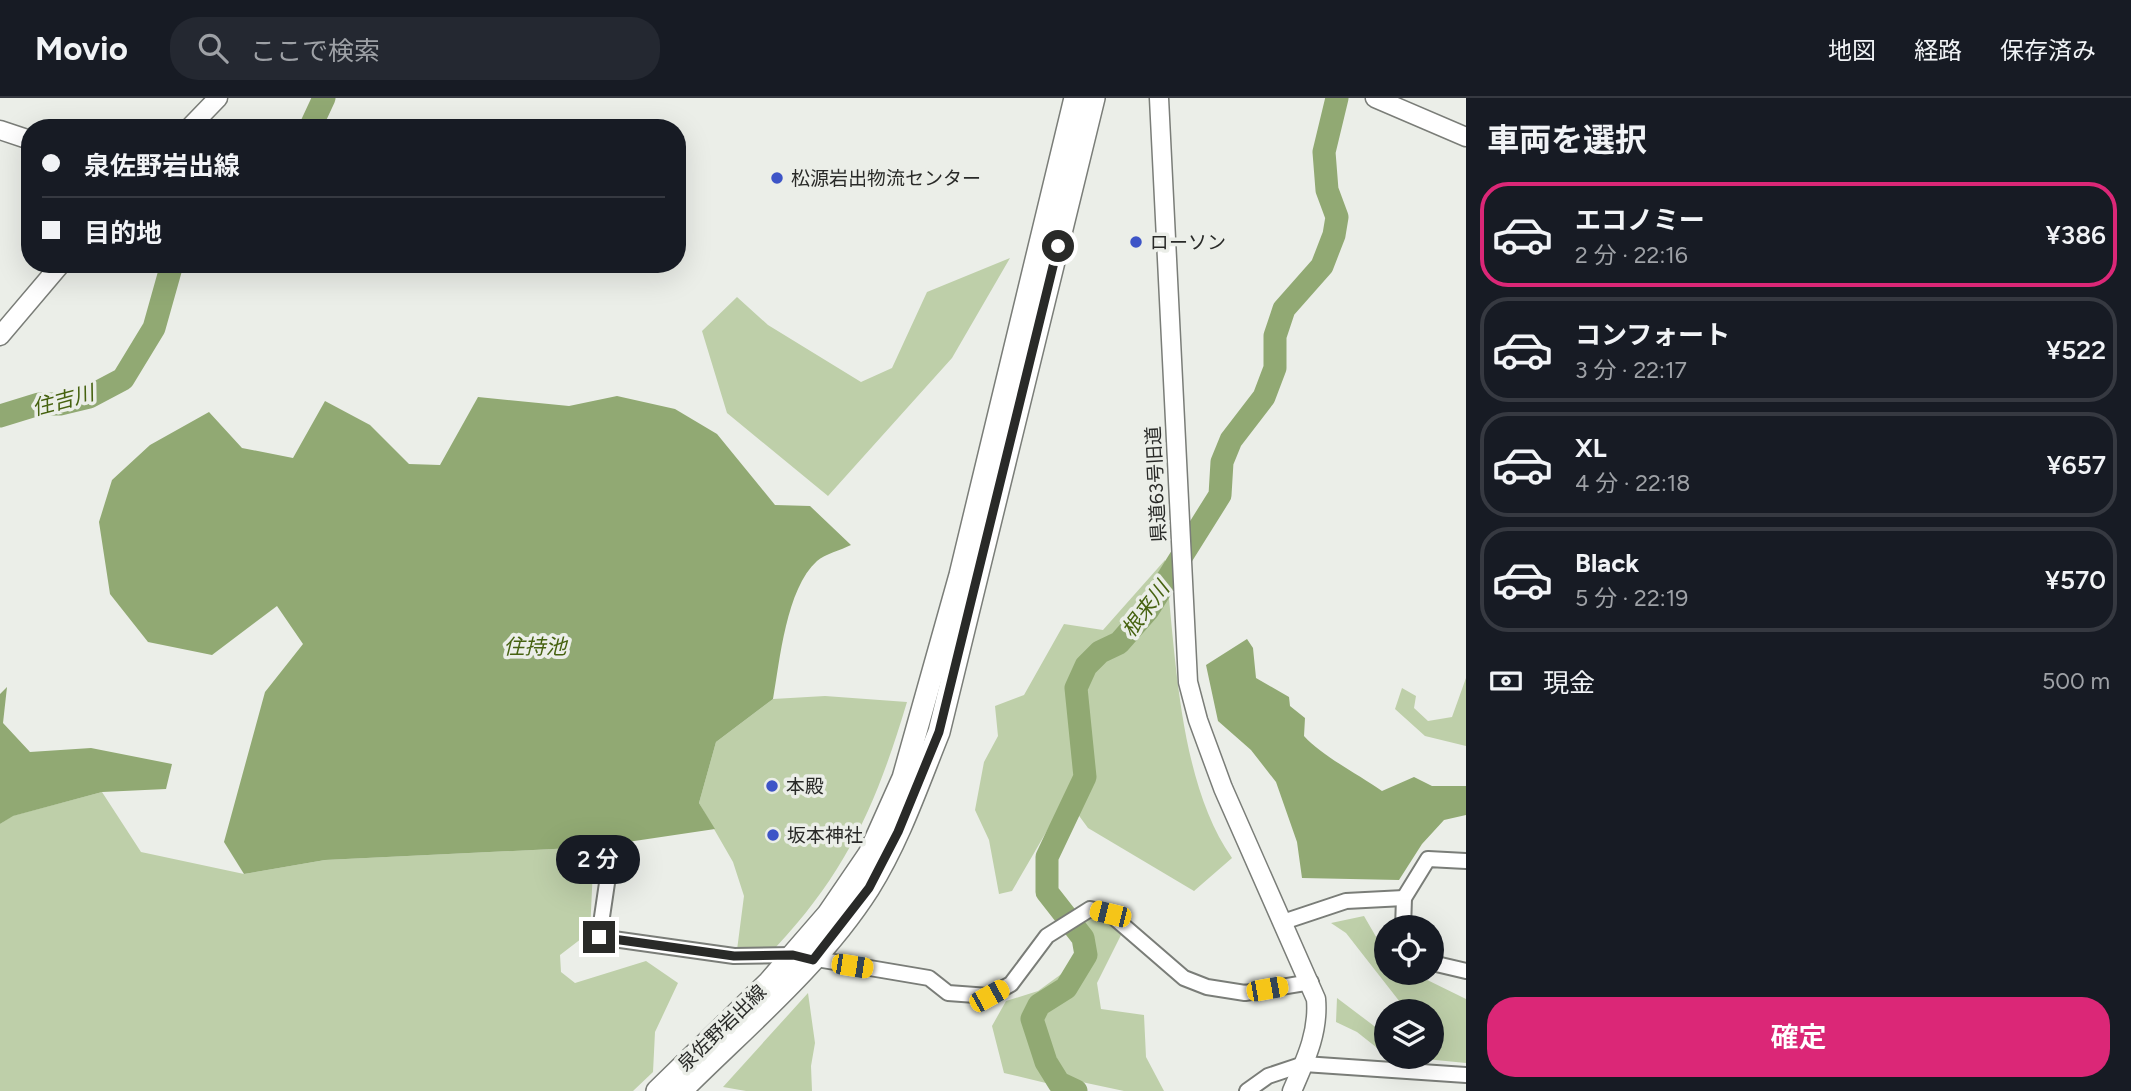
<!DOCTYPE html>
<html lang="ja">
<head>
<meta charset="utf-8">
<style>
  body { margin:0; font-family:Figtree,"Noto Sans JP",sans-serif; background:#242831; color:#f1f3f6; height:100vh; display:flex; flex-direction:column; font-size:26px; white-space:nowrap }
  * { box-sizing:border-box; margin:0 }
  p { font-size:23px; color:#9ea1a6 }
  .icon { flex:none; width:38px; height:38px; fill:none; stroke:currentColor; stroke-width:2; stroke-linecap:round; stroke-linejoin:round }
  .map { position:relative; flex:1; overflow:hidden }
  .side { display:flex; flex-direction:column; background:#171b24; width:665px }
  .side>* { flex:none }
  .banner { position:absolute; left:21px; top:21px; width:665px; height:154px; border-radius:28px; box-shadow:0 7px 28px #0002; display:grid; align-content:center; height:154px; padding:0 21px; background:#171b24 }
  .tools { position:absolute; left:1374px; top:817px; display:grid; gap:14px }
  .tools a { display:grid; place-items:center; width:70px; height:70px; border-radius:50%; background:#171b24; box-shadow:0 7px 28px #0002; font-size:35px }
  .end { position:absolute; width:32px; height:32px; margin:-16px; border:9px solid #292a28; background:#fff; box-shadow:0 0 0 4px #fff }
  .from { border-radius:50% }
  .bubble { position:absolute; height:49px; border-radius:24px; background:#171b24; box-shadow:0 7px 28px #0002; font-size:23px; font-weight:600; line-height:49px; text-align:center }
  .car { position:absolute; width:21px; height:42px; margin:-21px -10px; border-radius:9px; box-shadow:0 0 5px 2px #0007; background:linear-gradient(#f5c518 24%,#345 0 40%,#f5c518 0 76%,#345 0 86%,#f5c518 0) }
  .banner b { display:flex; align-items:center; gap:24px; height:66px; font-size:26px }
  .banner b+b { border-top:2px solid #363941 }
  .banner i { width:18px; height:18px; background:#f1f3f6 }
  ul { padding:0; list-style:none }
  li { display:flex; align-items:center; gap:21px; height:105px; margin:0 14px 10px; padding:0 7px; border:4px solid #363941; border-radius:28px }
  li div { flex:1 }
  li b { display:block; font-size:26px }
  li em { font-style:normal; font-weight:600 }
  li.selected { border-color:#db2777 }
  li>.icon { width:63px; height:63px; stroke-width:1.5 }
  h2 { padding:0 21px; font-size:32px; line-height:84px }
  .pay { display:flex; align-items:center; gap:18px; height:77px; padding:0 21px; font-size:26px }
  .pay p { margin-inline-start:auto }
  .primary-button { display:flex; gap:14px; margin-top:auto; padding:14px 21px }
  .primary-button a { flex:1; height:80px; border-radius:28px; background:#db2777; color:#fff; font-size:28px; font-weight:600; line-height:80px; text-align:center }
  header { display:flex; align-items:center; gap:42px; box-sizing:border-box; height:98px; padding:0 35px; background:#171b24; border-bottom:2px solid #363941 }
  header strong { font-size:33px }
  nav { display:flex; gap:38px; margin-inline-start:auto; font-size:24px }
  .search { width:490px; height:63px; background:#242831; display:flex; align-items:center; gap:18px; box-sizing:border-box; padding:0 24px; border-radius:28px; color:#9ea1a6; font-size:26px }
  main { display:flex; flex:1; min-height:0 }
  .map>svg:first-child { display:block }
  .green { fill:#becfa9 }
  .water { fill:#91a973 }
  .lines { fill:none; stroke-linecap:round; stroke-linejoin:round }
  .river { stroke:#91a973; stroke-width:23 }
  .minor-casing { stroke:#7a7d78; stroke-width:18 }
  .tertiary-casing { stroke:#7a7d78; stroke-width:21 }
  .primary-casing { stroke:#7a7d78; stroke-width:24 }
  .minor { stroke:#fff; stroke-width:14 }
  .tertiary { stroke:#fff; stroke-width:18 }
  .primary { stroke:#fff; stroke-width:21 }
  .route { stroke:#292a28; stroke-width:9 }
  .poi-dot { fill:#3d54c7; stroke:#ebeee8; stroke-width:2.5 }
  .labels { text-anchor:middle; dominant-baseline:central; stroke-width:7; stroke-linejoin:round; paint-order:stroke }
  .poi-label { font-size:19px; fill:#292a28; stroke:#ebeee8; text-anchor:start }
  .street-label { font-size:19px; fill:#292a28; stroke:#ebeee8 }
  .water-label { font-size:21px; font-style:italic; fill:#466210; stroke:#ebeee8 }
</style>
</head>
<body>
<header>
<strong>Movio</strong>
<div class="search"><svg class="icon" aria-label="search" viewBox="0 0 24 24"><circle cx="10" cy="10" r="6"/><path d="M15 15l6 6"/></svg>ここで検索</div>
<nav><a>地図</a><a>経路</a><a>保存済み</a></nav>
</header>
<main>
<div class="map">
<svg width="1466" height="993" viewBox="0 0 1466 993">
  <rect width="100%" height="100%" fill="#ebeee8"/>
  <g class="green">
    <polygon points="1010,160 952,260 828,398 727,315 702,233 737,199 768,227 861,284 892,270 927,194"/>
    <path d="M 1165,462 C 1176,555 1178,683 1232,760 L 1194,793 L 1088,730 L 1066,700 L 1012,793 L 999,796 L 989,742 L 975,712 L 984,664 L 998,638 L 995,608 L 1024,597 L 1064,526 L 1103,532 Z"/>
    <polygon points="1466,580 1466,648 1425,638 1395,611 1402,590 1416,598 1414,610 1428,623 1452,619"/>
    <path d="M 825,598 L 907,604 C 877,704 848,772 776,849 L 737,852 L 744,798 L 733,764 L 699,705 L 716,644 L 773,601 Z"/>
    <polygon points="102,694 141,754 244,776 325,762 594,749 590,834 560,857 561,874 575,885 646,863 678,885 655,934 653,974 633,993 0,993 0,726 12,718"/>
    <polygon points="1096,817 1122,835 1097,885 1101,911 1144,917 1146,959 1164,993 1124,993 1077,983 1050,986 1004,975 992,928 1006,903 1038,893 1071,869 1083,821"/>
    <polygon points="1364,818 1386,856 1386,875 1413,875 1466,901 1466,965 1405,959 1432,959 1432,914 1407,913 1346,835 1331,825"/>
    <polygon points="808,895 815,945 811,968 812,993 746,993 723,989"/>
    <polygon points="1337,900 1386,937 1386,957 1357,934 1336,924"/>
  </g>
  <g class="water">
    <path d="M 617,298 L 675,311 L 717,336 L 775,407 L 810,408 L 851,447 C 841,452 825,456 817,463 C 786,491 780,562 773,601 L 716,644 L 699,705 L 715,731 L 594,749 L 325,762 L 244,776 L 224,744 L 265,594 L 303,546 L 277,508 L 212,557 L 148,544 L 110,496 L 99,424 L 112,382 L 150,347 L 209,314 L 242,350 L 293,360 L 325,303 L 370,327 L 409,366 L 440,367 L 478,299 L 569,308 Z"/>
    <path d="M 1247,541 L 1253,550 L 1256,580 L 1289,599 L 1290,608 L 1305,620 L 1304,638 C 1322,658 1358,676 1382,693 L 1414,679 L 1432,688 L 1466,688 L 1466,717 L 1444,722 L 1422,746 L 1399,782 L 1302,780 L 1297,744 L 1276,684 L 1251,652 L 1218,623 L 1206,567 Z"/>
    <polygon points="7,589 3,625 30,654 91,650 172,666 166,691 102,694 13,718 0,726 0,596"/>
  </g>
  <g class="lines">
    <g class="river">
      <polyline points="310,30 324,0"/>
      <polyline points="0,318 39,306 60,306 89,299 123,281 154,230 172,166"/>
      <polyline points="1076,993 1059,985 1046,964 1032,921 1039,907 1066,890 1086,857 1083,840 1047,794 1047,759 1085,679 1076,590 1086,568 1100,554 1119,545 1148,512 1220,397 1222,364 1231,342 1264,299 1275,270 1275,238 1284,211 1322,168 1334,137 1337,119 1327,92 1324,54 1337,0"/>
    </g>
    <g class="minor-casing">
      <g id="minor">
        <polyline points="607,785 599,839 734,858 793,857 929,880 948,895 989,898 1011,886 1047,838 1090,811 1110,816 1184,880 1207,889 1245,895 1311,884"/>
        <polyline points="1283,824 1346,803 1404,800"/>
        <polyline points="1403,830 1404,800 1428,761 1466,763"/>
        <polyline points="1432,865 1466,873"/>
        <polyline points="1247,993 1268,978 1304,966 1466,977"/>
      </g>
    </g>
    <g class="tertiary-casing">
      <g id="tertiary">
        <path d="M 1159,0 L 1188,584 L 1198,622 L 1223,690 L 1316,901 C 1319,935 1305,963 1292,993"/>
        <polyline points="1375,0 1466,39"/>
        <polyline points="189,30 218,0"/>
        <polyline points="0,32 30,42"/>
        <polyline points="0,238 61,166"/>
      </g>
    </g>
    <g class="primary-casing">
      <g id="primary">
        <polyline points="657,993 769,884 828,816 869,756 903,680 960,477 1075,0"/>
        <path d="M 681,993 C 745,929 820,867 869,790 C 899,742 918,686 939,634 L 1094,0"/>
      </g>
    </g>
    <use href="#minor" class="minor"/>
    <use href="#tertiary" class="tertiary"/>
    <use href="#primary" class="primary"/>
  </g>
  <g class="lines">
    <polyline class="route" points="599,839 734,858 793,857 813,862 869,790 898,734 939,634 1058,148"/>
  </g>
  <g class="poi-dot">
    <circle cx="777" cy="80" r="7"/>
    <circle cx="1136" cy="144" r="7"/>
    <circle cx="772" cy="688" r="7"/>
    <circle cx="773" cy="737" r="7"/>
  </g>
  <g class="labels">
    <g class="poi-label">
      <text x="791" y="80">松源岩出物流センター</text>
      <text x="1150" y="144">ローソン</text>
      <text x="786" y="688">本殿</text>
      <text x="787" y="737">坂本神社</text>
    </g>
    <g class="street-label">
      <text transform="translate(1156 386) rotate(-93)">県道63号旧道</text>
      <text transform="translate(722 930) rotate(-44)">泉佐野岩出線</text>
    </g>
    <g class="water-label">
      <text transform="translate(63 302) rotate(-15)">住吉川</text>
      <text transform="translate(1145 511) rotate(-53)">根来川</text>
      <text x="535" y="548">住持池</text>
    </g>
  </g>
</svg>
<div class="tools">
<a><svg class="icon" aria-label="locate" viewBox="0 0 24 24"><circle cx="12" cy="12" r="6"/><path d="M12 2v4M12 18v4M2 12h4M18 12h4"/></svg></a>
<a><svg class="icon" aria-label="layers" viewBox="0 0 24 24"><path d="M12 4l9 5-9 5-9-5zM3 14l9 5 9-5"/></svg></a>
</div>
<i class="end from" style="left:1058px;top:148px"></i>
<i class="end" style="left:599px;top:839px"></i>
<div class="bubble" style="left:556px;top:737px;width:84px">2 分</div>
<i class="car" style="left:1110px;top:816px;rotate:284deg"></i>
<i class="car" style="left:852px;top:868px;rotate:99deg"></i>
<i class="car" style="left:1267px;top:891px;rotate:80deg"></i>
<i class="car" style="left:989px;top:898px;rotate:61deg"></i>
<div class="banner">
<b><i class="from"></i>泉佐野岩出線</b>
<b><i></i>目的地</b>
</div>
</div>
<section class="side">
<h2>車両を選択</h2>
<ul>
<li class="selected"><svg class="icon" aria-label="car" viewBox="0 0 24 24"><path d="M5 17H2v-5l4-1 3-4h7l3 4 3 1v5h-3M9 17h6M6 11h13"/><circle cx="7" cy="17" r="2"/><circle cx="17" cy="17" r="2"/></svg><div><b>エコノミー</b><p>2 分 · 22:16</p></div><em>¥386</em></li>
<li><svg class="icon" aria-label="car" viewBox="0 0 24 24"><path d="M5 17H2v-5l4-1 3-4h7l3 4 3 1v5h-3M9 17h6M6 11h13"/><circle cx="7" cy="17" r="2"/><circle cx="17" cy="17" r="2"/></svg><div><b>コンフォート</b><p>3 分 · 22:17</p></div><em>¥522</em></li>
<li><svg class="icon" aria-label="car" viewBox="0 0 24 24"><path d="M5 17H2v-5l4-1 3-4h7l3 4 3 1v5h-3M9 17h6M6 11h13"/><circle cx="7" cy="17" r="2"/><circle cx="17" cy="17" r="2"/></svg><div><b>XL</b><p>4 分 · 22:18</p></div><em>¥657</em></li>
<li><svg class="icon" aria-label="car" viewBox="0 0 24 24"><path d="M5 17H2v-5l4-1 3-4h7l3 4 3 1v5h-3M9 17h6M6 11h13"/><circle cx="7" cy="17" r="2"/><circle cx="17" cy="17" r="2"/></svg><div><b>Black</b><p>5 分 · 22:19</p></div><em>¥570</em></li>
</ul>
<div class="pay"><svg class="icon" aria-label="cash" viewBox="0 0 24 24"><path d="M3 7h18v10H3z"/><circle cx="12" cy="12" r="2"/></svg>現金<p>500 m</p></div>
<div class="primary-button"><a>確定</a></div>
</section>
</main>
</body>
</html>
